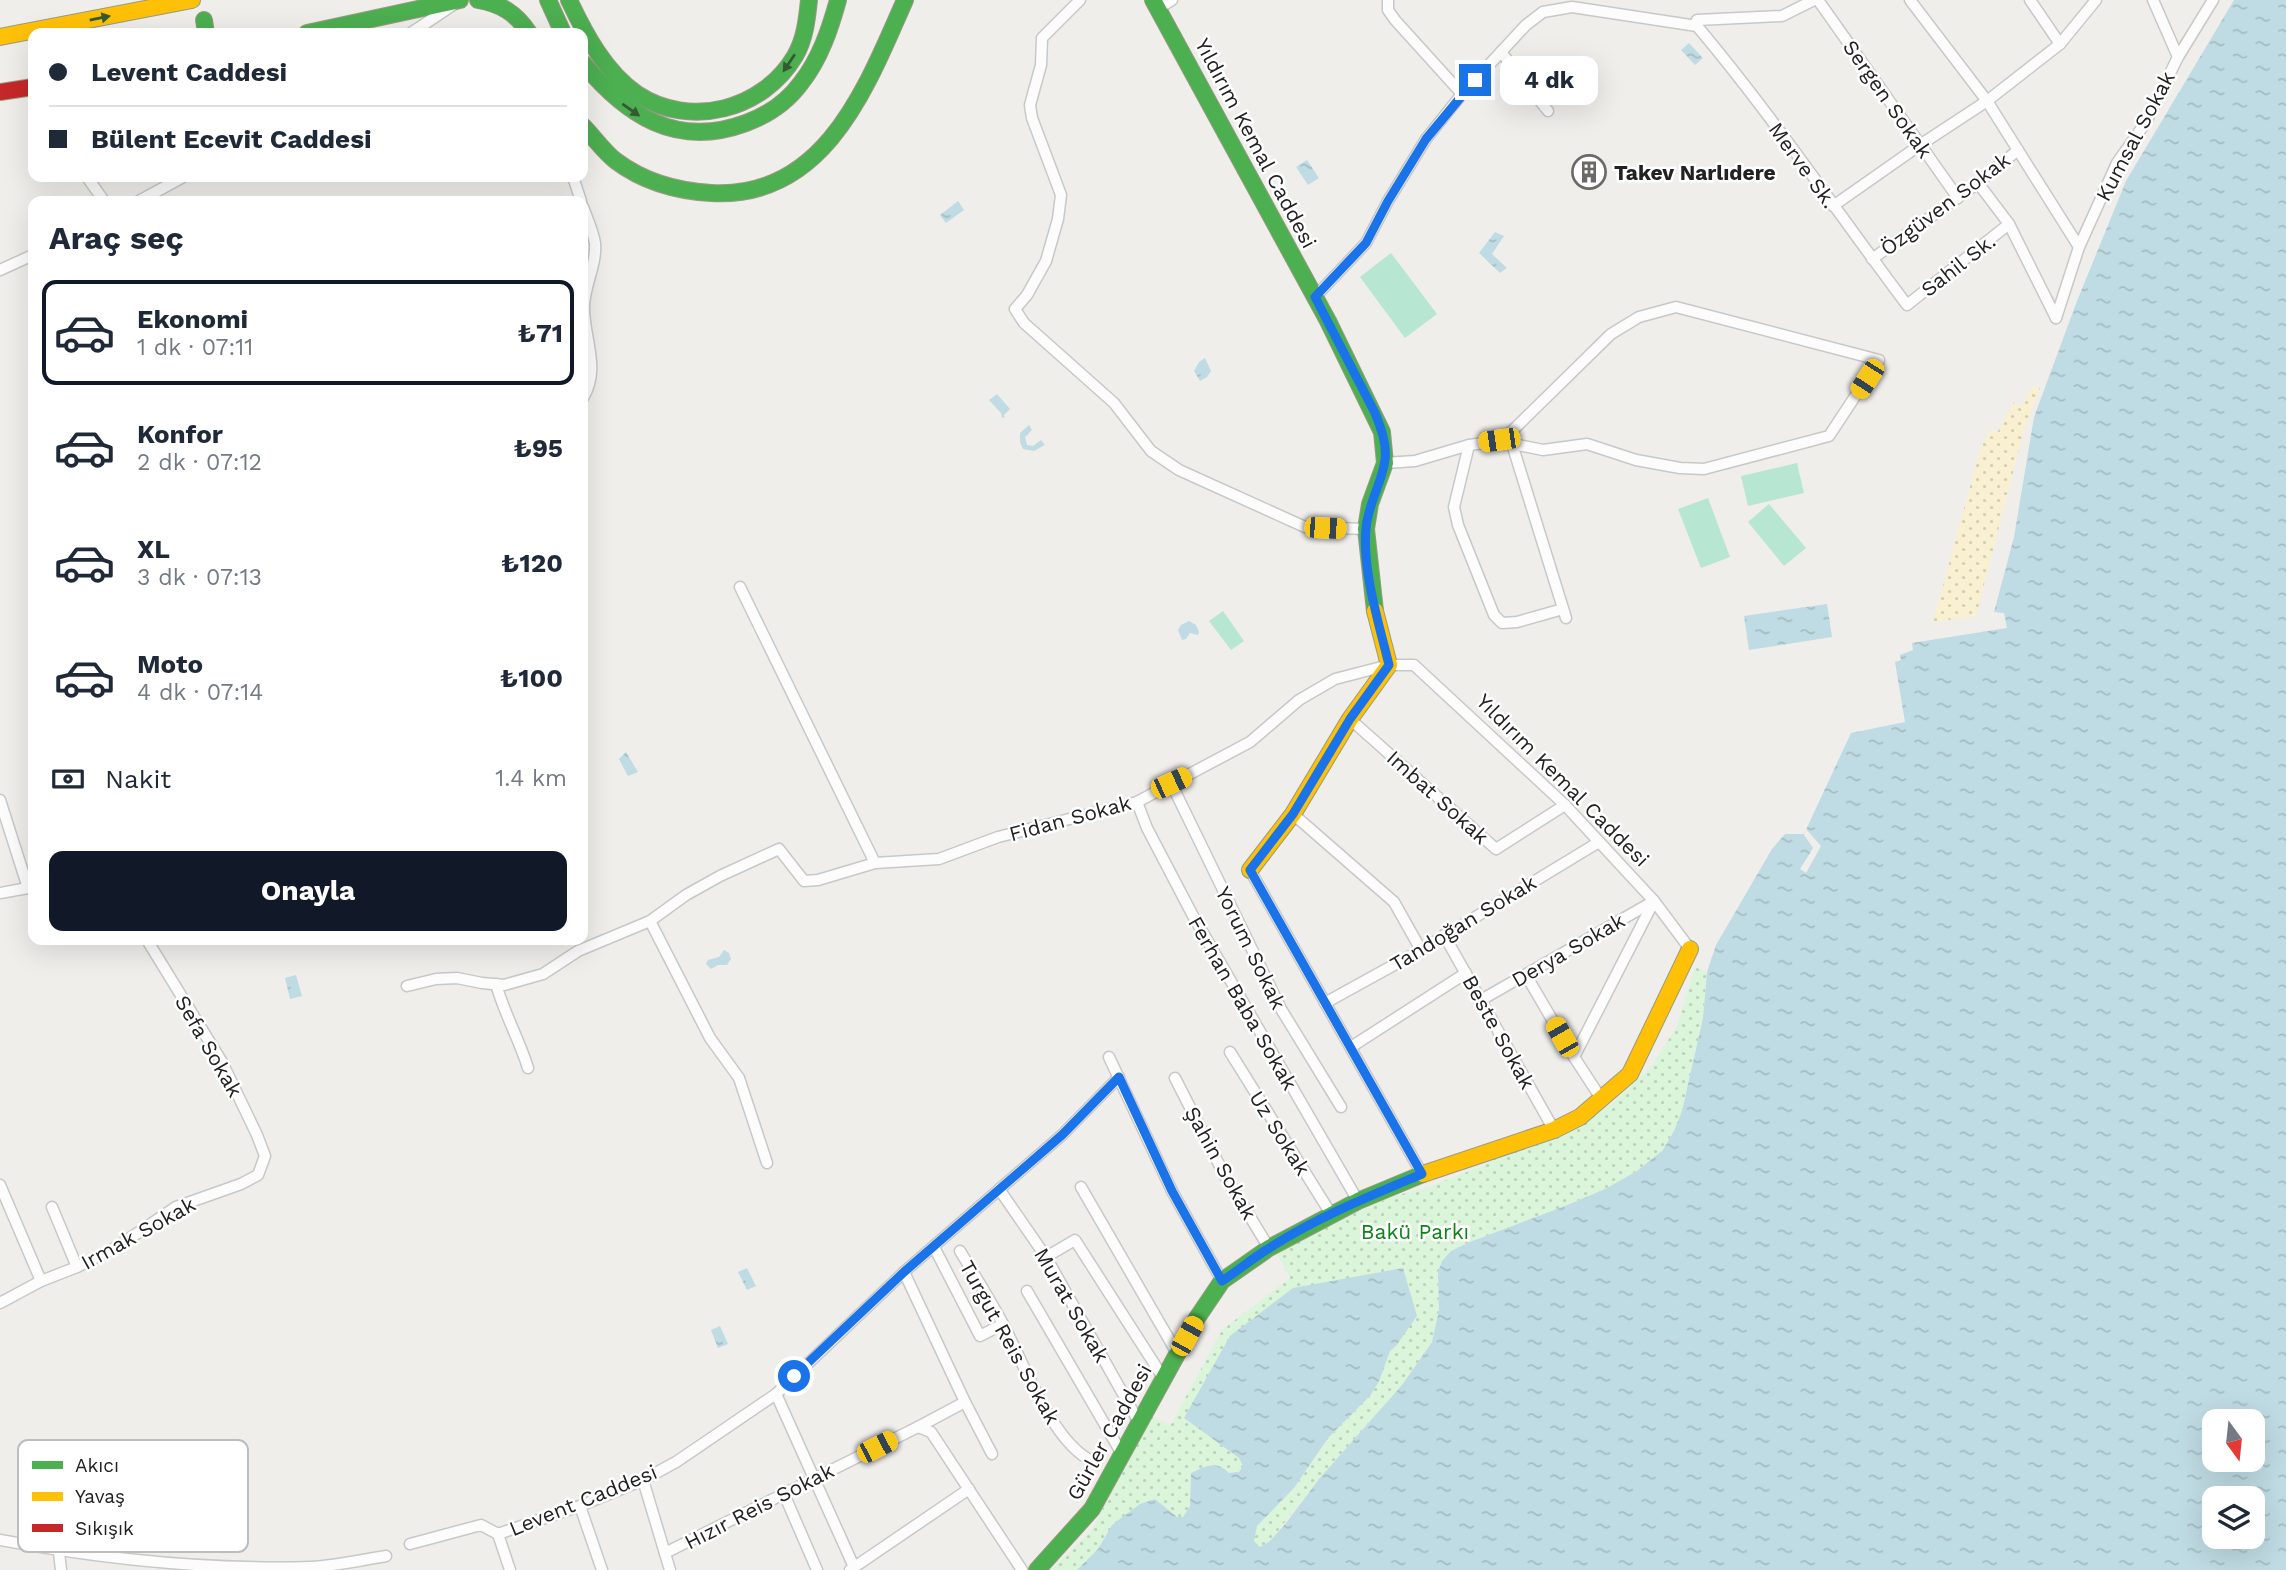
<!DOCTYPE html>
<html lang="tr">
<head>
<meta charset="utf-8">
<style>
  body { margin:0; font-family:"Work Sans",sans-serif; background:#f2f2f3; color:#1f2937; height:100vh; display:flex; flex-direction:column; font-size:26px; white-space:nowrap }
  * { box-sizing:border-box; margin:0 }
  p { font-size:23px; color:#747a83 }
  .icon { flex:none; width:38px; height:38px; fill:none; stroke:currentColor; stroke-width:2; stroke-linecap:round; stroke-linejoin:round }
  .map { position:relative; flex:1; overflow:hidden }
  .side { position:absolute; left:28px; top:196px; width:560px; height:749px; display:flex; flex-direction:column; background:#fff; border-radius:14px; box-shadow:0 7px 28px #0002 }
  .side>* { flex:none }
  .hud { position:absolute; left:28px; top:28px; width:560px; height:154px; border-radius:14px; box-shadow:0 7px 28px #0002; display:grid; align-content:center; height:154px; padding:0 21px; background:#fff }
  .needle { width:46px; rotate:165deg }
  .tools { position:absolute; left:2202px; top:1409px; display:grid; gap:14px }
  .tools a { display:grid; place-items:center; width:63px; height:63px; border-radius:14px; background:#fff; box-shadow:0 7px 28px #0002; font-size:35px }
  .end { position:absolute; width:32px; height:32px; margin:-16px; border:9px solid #1a73e8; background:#fff; box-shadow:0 0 0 4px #fff }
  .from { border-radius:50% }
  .bubble { position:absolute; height:49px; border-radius:14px; background:#fff; box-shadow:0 7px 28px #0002; font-size:23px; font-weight:700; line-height:49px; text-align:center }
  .car { position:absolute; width:21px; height:42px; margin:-21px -10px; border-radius:9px; box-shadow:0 0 5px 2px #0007; background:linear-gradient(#f5c518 24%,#345 0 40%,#f5c518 0 76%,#345 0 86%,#f5c518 0) }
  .hud b { display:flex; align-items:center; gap:24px; height:66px; font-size:26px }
  .hud b+b { border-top:2px solid #e0e1e3 }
  .hud i { width:18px; height:18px; background:#1f2937 }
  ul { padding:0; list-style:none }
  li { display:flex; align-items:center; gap:21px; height:105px; margin:0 14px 10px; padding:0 7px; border:4px solid transparent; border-radius:14px }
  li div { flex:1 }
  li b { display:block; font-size:26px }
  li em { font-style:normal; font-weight:700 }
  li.current { border-color:#111827 }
  li>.icon { width:63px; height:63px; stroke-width:1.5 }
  h2 { padding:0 21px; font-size:32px; line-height:84px }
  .pay { display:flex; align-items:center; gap:18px; height:77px; padding:0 21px; font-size:26px }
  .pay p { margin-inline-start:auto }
  .cta { display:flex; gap:14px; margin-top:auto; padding:14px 21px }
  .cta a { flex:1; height:80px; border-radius:14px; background:#111827; color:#fff; font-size:28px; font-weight:700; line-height:80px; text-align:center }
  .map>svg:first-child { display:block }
  .sand { fill:url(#sand-dots) }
  .park { fill:url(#park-dots) }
  .pitch { fill:#b7e6d2 }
  .water { fill:url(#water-ripples); fill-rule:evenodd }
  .pier { fill:#f0eeeb }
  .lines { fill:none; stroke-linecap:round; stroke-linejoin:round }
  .street-casing { stroke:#c9c8c7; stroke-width:13 }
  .fast-casing { stroke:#999a82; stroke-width:18 }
  .slow-casing { stroke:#999a82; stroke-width:18 }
  .jam-casing { stroke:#999a82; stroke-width:18 }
  .street { stroke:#fdfcfc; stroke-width:10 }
  .fast { stroke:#4caf50; stroke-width:16 }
  .slow { stroke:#ffc107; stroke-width:16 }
  .jam { stroke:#c62828; stroke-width:16 }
  .oneway { fill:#335a34 }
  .route { stroke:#1a73e8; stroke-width:9 }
  .labels { text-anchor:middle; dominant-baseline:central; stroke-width:5; stroke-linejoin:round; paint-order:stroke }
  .street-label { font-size:21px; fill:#222; stroke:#fff }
  .poi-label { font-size:21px; font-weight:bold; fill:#222; stroke:#fff; text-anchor:start }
  .park-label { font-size:21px; fill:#0c8416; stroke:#fff }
  .key { fill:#fff; stroke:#bdbdbd; stroke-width:2 }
  .key-label { font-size:19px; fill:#222 }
</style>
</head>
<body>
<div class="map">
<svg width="2286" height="1570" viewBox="0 0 2286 1570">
  <defs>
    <pattern id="sand-dots" width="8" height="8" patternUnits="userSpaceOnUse" patternTransform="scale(1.75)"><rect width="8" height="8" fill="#f8f0d0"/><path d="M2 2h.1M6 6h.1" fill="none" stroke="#d4ceb2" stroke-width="1.8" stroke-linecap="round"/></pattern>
    <pattern id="park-dots" width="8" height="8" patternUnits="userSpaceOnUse" patternTransform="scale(1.75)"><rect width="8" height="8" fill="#daf5da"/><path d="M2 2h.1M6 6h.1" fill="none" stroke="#bbd2bb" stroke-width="1.8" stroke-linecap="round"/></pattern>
    <pattern id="water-ripples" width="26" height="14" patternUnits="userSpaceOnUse" patternTransform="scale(1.75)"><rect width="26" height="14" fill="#bfdbe3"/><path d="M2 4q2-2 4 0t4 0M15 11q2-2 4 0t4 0" fill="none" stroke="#a4bcc2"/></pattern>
  </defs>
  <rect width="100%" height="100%" fill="#f0eeeb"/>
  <polygon class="sand" points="2033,387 2040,388 2024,430 1976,616 1933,622 1980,450 1989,431 1997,433 2014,402 2021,407"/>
  <path class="park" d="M 1695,967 L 1707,972 L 1703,1018 L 1682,1111 L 1674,1131 L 1663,1150 L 1637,1171 L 1607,1188 L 1570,1204 L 1470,1242 L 1451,1251 L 1438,1272 L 1439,1310 L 1432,1342 L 1402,1385 L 1319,1479 L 1270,1541 L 1260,1547 L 1254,1541 L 1257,1526 L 1294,1488 L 1328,1438 L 1370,1396 L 1390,1351 L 1396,1346 L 1184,1418 L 1239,1458 L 1243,1466 L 1239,1472 L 1229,1473 C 1216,1460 1207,1466 1191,1472 L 1190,1506 L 1183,1517 L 1177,1517 L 1155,1499 L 1077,1570 L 1051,1570 L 1091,1531 L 1151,1416 L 1170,1426 L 1222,1330 L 1290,1278 L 1277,1254 L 1326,1226 L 1391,1197 L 1428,1187 L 1485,1165 L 1501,1155 L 1570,1131 L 1614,1102 L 1652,1066 L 1677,1026 Z"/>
  <g class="pitch">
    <polygon points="1391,253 1437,314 1405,338 1360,277"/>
    <polygon points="1797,463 1804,493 1748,506 1741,476"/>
    <polygon points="1708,498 1730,557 1701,568 1678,509"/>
    <polygon points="1769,504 1806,548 1784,566 1748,522"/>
    <polygon points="1223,611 1244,641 1231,650 1209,621"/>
  </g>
  <g class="water">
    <path d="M 2234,0 L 2286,0 L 2286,1570 L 1077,1570 L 1098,1549 L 1112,1525 L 1140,1504 L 1155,1499 L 1177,1517 L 1183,1517 L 1190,1506 L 1191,1473 C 1206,1466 1216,1460 1229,1473 L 1239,1472 L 1243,1466 L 1239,1458 L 1184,1418 L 1230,1336 L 1293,1288 L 1403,1268 L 1417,1316 L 1396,1346 L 1390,1351 L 1379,1381 L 1370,1396 L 1328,1438 L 1294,1488 L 1257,1526 L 1254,1541 L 1260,1547 L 1270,1541 L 1286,1523 L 1319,1479 L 1402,1385 L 1432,1342 L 1439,1310 L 1438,1272 L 1442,1261 L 1451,1251 L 1470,1242 L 1570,1204 L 1607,1188 L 1637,1171 L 1663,1150 L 1674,1131 L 1682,1111 L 1703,1018 L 1707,972 L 1716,945 L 1772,849 L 1785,834 L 1804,834 L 1851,733 L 1905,722 L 1895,662 L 1901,660 L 1900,655 L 1913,650 L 1912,643 L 2007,628 L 2004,613 L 1994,612 L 2014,537 L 2034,417 L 2077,301 L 2126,181 ZM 2214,1421 L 2252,1421 L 2252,1460 L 2214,1460 ZM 2214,1498 L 2252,1498 L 2252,1536 L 2214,1536 Z"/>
    <polygon points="1689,43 1703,58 1695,65 1681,50"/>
    <polygon points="1307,160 1319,178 1308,185 1296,167"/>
    <polygon points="958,201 964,210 946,223 940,215"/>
    <polygon points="1495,232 1504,236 1492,254 1507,268 1500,273 1479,253"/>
    <polygon points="1205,358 1211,371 1207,377 1200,381 1194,371 1199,362"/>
    <polygon points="997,394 1010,409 1004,415 1005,417 1002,418 1001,413 989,400"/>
    <polygon points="1029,425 1032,430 1025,437 1027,445 1033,446 1041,440 1045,445 1034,451 1023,449 1020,442 1020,433"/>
    <polygon points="1827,604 1832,637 1749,650 1744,616"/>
    <polygon points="1189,621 1196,625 1199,632 1198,635 1190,633 1186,639 1182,640 1178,630 1181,625"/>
    <polygon points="626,752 638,772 628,776 619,759"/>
    <polygon points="724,950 729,953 731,959 727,965 718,965 711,969 706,964 708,960 719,957"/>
    <polygon points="296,975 302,996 290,999 285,978"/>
    <polygon points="747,1268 756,1286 747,1290 738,1272"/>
    <polygon points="720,1326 728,1344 718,1348 711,1330"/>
  </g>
  <polygon class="pier" points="1806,829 1821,846 1806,873 1800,869 1813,848 1804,835"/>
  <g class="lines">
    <g class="street-casing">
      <g id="street">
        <polyline points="1080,0 1042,38 1041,65 1030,105 1032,118 1061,195 1058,219 1046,261 1027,295 1015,309 1024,323 1114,403 1151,451 1179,470 1305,527 1366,529"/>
        <polyline points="1388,0 1388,10 1395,20 1462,94"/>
        <polyline points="1818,0 1958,198"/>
        <polyline points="1910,0 1987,101 2079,247"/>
        <polyline points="2030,0 2060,44"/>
        <polyline points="2153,0 2178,57"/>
        <polyline points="1159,8 1172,0"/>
        <path d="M 1697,26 C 1772,115 1837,212 1907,305 L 2009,224"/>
        <polyline points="1697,26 1697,20 1782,16 1814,0"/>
        <polyline points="411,33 456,3"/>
        <polyline points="1501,52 1548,111"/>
        <polyline points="87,177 104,201"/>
        <polyline points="573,177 581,201"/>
        <polyline points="1978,183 2009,224 2056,318"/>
        <polyline points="139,201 183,177"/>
        <polyline points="1833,206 1920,145 1987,101 2060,44 2096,0"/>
        <path d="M 583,207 C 587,218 593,231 595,243 C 597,265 584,285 584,308 C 584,339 601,369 583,398"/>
        <polyline points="1872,259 1978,183 2018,150"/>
        <polyline points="0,270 33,255"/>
        <polyline points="1315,297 1366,243 1388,201 1426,139 1462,94 1501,52 1526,25 1543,12 1572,7 1697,26"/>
        <polyline points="2056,318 2079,247 2117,163 2146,122 2178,57 2213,0"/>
        <polyline points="1512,444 1566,618"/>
        <polyline points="1469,445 1454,507 1458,525 1494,615 1502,623 1517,622 1563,609"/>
        <polyline points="1385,463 1415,461 1469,445 1499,441 1543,450 1587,444 1636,460 1680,468 1704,469 1829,436 1879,360 1676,307 1639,317 1611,334 1512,431 1499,441"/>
        <polyline points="740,587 875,863"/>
        <polyline points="1350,719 1496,849 1565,805"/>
        <polyline points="1171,783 1281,1009 1341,1107"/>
        <polyline points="0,800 28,888 33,888"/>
        <polyline points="1137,802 1147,828 1192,914 1358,1201"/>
        <polyline points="1293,814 1394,902 1421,950"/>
        <polyline points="1250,870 1422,1174"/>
        <polyline points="0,893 28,888"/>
        <polyline points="650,921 710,1038 739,1078 767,1163"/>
        <polyline points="1444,935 1554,1130"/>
        <polyline points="1526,975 1574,1057 1602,1100"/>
        <path d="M 496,984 C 504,1013 519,1039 528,1068"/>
        <polyline points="407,986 436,979 457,978 482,983 504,985 543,974 578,951 650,921 686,895 720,876 779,849 804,881 818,880 875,863 939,859 998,837 1137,802 1250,742 1299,700 1335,679 1389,665 1414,665 1565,805 1654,901 1690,949"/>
        <polyline points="1481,1000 1654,901"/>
        <polyline points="1325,1003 1421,950 1599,842"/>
        <polyline points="1351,1047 1466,973"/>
        <polyline points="1230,1052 1331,1214"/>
        <polyline points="1109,1057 1172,1191 1222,1281"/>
        <polyline points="1574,1057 1654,901"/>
        <polyline points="1175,1078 1224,1174 1269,1248"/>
        <polyline points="0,1185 41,1281"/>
        <polyline points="1081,1187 1177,1353"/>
        <polyline points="999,1189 1046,1257 1140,1424"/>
        <polyline points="52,1207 77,1267"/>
        <polyline points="934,1247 980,1336 1003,1324"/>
        <path d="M 960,1251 C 975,1276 991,1301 1004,1326 C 1024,1364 1053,1443 1092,1461"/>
        <polyline points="1046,1257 1075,1240 1164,1379"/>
        <polyline points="904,1272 965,1402 918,1427"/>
        <polyline points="1027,1291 1122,1454"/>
        <polyline points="0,1303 41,1281 77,1267 117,1247 176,1207 241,1184 258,1175 265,1156 257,1135 222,1062 147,940"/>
        <polyline points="776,1394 854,1567"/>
        <polyline points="965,1402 992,1454"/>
        <polyline points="643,1480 670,1570"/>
        <polyline points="784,1494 817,1570"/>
        <polyline points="580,1506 602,1570"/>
        <polyline points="498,1534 510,1570"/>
        <path d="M 0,1540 C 101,1559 208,1570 311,1567 C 336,1566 361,1560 386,1556"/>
        <polyline points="410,1544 481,1525 498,1534 580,1506 643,1480 676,1462 776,1394 904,1272 1062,1135 1119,1077"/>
        <polyline points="59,1552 61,1570"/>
        <polyline points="665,1553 918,1427 931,1432 1022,1570"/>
        <polyline points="850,1570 969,1489"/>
      </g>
    </g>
    <g class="fast-casing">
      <g id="fast">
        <path d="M 478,0 C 501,4 516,13 529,33"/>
        <polyline points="548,0 563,33"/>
        <path d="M 569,0 C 585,34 605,72 637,94 C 690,129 763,110 795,56 C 805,39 807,19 809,0"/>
        <polyline points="1153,0 1328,321 1382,432 1385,463 1370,504 1366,529 1375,611"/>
        <polyline points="204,20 206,33"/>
        <polyline points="307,33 460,0"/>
        <path d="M 583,63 C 626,115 676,149 746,123 C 768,115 787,102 801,83 C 820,59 830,29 838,0"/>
        <path d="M 583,126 C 594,137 603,151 616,161 C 644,182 677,191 711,193 C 825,200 867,86 905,0"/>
        <polyline points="1037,1570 1092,1509 1197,1318 1222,1281 1269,1248 1358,1201 1423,1174"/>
      </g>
    </g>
    <g class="slow-casing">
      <g id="slow">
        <polyline points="0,37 192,0"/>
        <polyline points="1250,870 1293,814 1350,719 1389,665 1375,611"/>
        <polyline points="1423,1174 1554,1130 1580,1117 1630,1074 1690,949"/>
      </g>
    </g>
    <g class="jam-casing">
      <polyline id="jam" points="0,92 33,87"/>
    </g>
    <use href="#street" class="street"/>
    <use href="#fast" class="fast"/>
    <use href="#slow" class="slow"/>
    <use href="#jam" class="jam"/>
  </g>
  <defs><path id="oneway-solid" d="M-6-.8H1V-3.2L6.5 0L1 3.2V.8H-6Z" transform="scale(1.75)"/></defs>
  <g class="oneway">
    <use href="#oneway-solid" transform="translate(100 18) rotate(-11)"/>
    <use href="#oneway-solid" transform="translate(789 63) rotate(124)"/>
    <use href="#oneway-solid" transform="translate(631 110) rotate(35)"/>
  </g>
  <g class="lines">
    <path class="route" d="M 794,1376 L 904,1272 L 1062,1135 L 1119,1077 L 1172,1191 L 1222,1281 C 1239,1270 1254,1257 1271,1247 C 1318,1217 1370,1196 1422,1174 L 1250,870 L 1293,814 L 1350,719 L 1389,665 C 1379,624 1362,570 1366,528 C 1368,504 1382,483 1385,460 C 1387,444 1381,428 1375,413 L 1315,297 L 1366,243 L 1388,201 L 1426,139 L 1475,80"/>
  </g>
  <defs>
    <g id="building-ring" transform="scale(1.75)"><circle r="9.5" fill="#fff" stroke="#6a6968" stroke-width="1.5"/><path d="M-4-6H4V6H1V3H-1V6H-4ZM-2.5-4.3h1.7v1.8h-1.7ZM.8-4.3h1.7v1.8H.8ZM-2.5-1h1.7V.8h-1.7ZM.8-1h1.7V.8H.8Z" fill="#6a6968"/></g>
  </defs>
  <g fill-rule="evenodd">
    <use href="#building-ring" x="1589" y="172"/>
  </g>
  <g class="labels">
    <g class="street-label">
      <text transform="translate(1888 99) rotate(55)">Sergen Sokak</text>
      <text transform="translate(2135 136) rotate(-62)">Kumsal Sokak</text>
      <text transform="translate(1256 143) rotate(62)">Yıldırım Kemal Caddesi</text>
      <text transform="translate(1803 165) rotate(54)">Merve Sk.</text>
      <text transform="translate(1945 204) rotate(-37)">Özgüven Sokak</text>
      <text transform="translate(1958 265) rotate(-38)">Sahil Sk.</text>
      <text transform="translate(1563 780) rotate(45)">Yıldırım Kemal Caddesi</text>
      <text transform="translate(1438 797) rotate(42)">Imbat Sokak</text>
      <text transform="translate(1070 818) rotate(-15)">Fidan Sokak</text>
      <text transform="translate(1463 923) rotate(-31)">Tandoğan Sokak</text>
      <text transform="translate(1251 948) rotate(64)">Yorum Sokak</text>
      <text transform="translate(1568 950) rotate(-30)">Derya Sokak</text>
      <text transform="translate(1243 1003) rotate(60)">Ferhan Baba Sokak</text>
      <text transform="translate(1499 1032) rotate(61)">Beste Sokak</text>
      <text transform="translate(209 1046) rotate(60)">Sefa Sokak</text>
      <text transform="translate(1280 1133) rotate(58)">Uz Sokak</text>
      <text transform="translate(1221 1163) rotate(61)">Şahin Sokak</text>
      <text transform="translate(138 1233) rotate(-29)">Irmak Sokak</text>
      <text transform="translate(1072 1305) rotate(60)">Murat Sokak</text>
      <text transform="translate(1010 1342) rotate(61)">Turgut Reis Sokak</text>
      <text transform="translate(1109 1432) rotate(-61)">Gürler Caddesi</text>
      <text transform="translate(583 1500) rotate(-22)">Levent Caddesi</text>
      <text transform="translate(759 1506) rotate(-27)">Hızır Reis Sokak</text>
    </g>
    <g class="poi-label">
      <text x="1614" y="172">Takev Narlıdere</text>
    </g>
    <g class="park-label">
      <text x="1415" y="1231">Bakü Parkı</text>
    </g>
  </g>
  <rect x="18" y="1440" width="230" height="112" rx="10" class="key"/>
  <rect x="32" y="1461" width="31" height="8" fill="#4caf50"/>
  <rect x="32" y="1492" width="31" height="9" fill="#ffc107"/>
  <rect x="32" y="1524" width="31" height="8" fill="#c62828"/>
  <g class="key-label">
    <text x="75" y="1472">Akıcı</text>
    <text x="75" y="1503">Yavaş</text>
    <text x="75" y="1535">Sıkışık</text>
  </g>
</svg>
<div class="tools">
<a><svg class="needle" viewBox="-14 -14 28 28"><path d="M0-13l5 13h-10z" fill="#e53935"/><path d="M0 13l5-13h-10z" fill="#747a83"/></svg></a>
<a><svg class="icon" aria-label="layers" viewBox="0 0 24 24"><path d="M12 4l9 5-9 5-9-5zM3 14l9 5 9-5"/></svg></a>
</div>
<i class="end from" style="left:794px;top:1376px"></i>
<i class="end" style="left:1475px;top:80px"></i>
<div class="bubble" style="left:1500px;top:56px;width:98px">4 dk</div>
<i class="car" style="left:1867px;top:379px;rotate:213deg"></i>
<i class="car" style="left:1499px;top:440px;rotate:262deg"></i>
<i class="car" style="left:1325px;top:528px;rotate:92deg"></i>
<i class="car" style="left:1171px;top:783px;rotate:65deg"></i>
<i class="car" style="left:1562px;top:1037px;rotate:330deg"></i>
<i class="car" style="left:1187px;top:1336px;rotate:29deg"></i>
<i class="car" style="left:877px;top:1447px;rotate:63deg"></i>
<div class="hud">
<b><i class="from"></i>Levent Caddesi</b>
<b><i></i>Bülent Ecevit Caddesi</b>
</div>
<section class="side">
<h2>Araç seç</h2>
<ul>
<li class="current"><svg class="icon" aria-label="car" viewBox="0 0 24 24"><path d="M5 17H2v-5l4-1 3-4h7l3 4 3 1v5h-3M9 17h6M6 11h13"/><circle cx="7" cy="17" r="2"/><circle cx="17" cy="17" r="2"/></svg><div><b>Ekonomi</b><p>1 dk · 07:11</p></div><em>₺71</em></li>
<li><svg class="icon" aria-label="car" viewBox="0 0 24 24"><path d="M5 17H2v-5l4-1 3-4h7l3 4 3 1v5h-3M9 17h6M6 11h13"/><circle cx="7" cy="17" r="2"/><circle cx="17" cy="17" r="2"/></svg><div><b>Konfor</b><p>2 dk · 07:12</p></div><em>₺95</em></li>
<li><svg class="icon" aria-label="car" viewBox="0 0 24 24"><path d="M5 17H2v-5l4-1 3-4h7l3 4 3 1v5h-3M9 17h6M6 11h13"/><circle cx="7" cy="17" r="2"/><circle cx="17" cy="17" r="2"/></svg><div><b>XL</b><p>3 dk · 07:13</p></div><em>₺120</em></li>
<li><svg class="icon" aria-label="car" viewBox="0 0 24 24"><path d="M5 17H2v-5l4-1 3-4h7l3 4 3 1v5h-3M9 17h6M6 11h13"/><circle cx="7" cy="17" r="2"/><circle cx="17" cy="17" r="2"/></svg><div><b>Moto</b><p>4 dk · 07:14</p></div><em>₺100</em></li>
</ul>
<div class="pay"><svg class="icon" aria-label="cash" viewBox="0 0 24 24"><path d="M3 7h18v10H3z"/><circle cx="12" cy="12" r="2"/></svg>Nakit<p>1.4 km</p></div>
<div class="cta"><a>Onayla</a></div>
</section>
</div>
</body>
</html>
